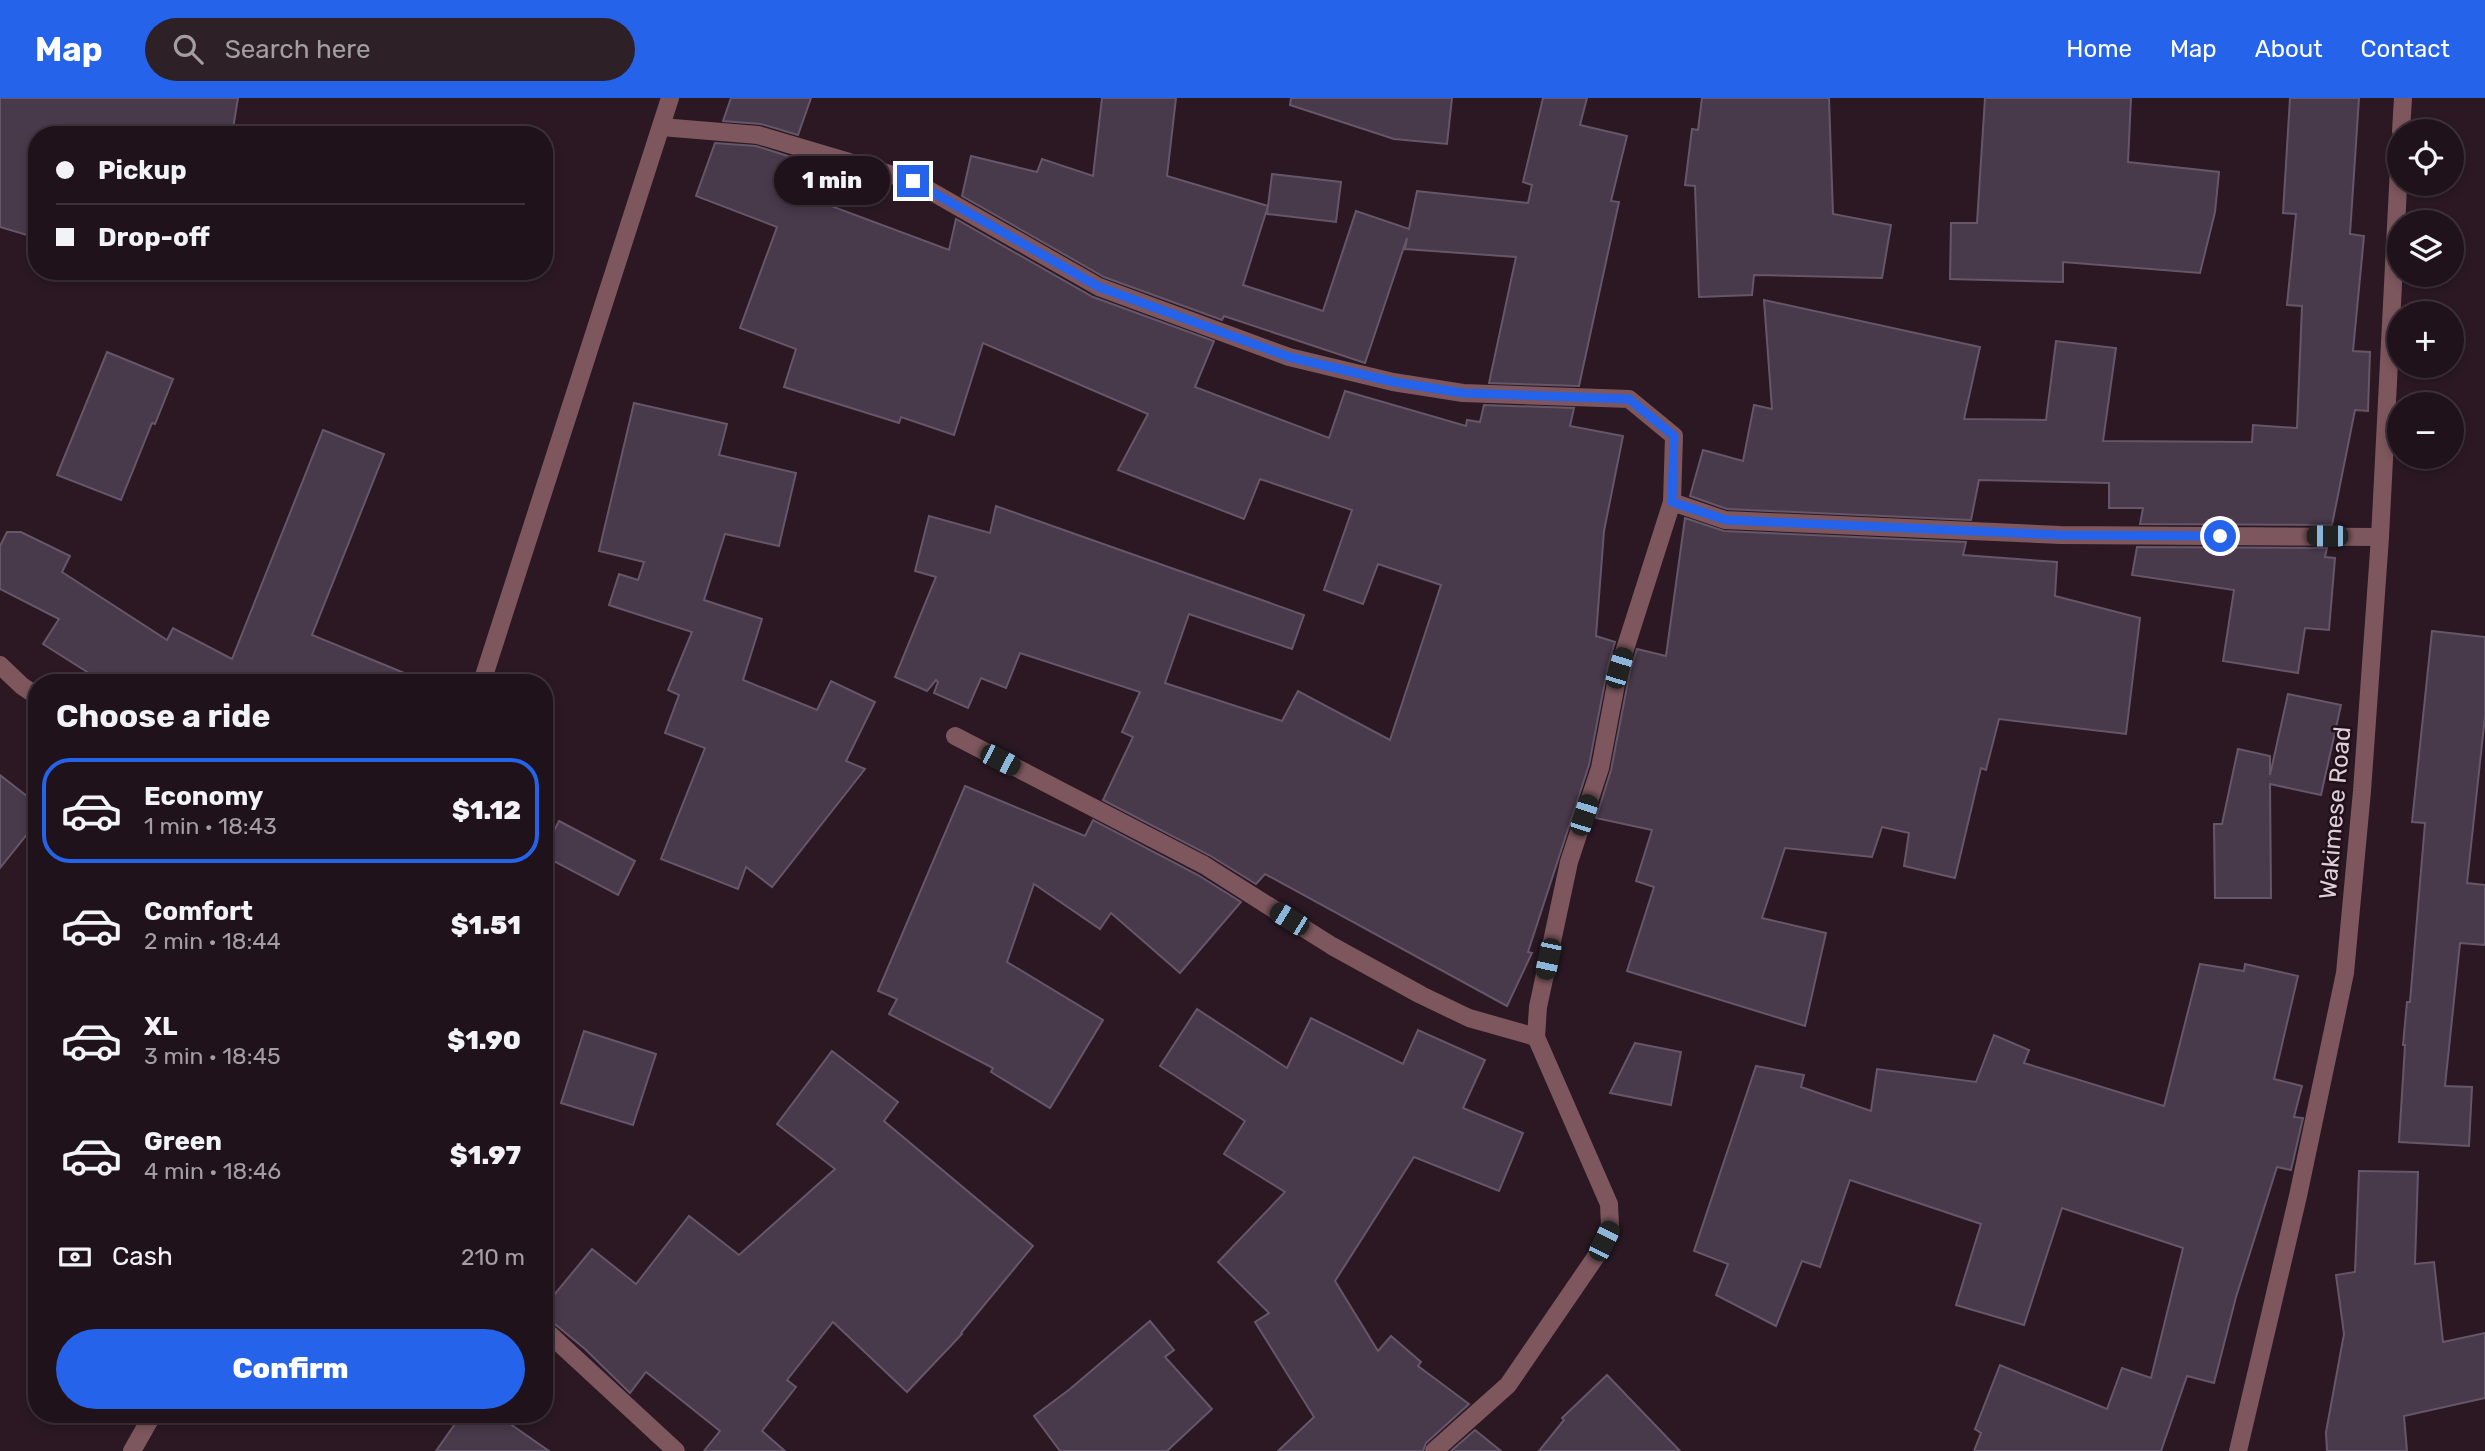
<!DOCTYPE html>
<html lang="en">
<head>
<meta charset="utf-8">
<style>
  body { margin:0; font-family:Rubik,sans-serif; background:#2d2027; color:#f1f3f6; height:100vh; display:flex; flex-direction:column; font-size:26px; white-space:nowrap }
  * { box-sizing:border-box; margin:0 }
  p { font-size:23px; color:#a29ea2 }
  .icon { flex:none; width:38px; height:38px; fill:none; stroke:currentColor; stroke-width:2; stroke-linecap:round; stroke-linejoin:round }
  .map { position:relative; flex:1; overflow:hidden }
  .side { position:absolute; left:28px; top:576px; width:525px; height:749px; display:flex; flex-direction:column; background:#20121a; border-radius:28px; box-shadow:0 4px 10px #0003,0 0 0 2px #3d3239 }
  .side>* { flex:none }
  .guide { position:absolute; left:28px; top:28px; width:525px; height:154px; border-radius:28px; box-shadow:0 4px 10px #0003,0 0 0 2px #3d3239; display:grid; align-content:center; height:154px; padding:0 28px; background:#20121a }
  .buttons { position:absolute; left:2387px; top:21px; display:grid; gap:14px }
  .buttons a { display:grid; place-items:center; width:77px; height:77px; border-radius:50%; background:#20121a; box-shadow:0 4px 10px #0003,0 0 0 2px #3d3239; font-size:35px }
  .end { position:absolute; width:32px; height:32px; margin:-16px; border:9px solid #2563eb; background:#fff; box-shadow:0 0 0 4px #fff }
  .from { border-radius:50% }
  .bubble { position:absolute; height:49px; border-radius:24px; background:#20121a; box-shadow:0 4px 10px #0003,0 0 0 2px #3d3239; font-size:23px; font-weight:800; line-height:49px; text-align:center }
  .car { position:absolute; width:21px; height:42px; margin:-21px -10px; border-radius:9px; box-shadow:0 0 5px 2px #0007; background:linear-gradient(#222 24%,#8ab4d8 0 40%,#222 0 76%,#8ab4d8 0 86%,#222 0) }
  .guide b { display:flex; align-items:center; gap:24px; height:66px; font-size:26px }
  .guide b+b { border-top:2px solid #3d3239 }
  .guide i { width:18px; height:18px; background:#f1f3f6 }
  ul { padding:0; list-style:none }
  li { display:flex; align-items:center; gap:21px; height:105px; margin:0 14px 10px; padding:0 14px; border:4px solid transparent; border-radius:28px }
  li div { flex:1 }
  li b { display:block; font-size:26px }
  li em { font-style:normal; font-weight:800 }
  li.selected { border-color:#2563eb }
  li>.icon { width:63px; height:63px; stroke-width:1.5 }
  h2 { padding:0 28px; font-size:32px; line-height:84px }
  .pay { display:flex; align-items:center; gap:18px; height:77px; padding:0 28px; font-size:26px }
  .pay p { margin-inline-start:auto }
  .button { display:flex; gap:14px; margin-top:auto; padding:14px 28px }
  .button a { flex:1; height:80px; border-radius:42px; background:#2563eb; color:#fff; font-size:28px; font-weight:800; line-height:80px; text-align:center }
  header { display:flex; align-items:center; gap:42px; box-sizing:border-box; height:98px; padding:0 35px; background:#2563eb; color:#fff }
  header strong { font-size:33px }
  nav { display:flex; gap:38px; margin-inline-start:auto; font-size:24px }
  .search { width:490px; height:63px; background:#2d2027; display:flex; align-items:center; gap:18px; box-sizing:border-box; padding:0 24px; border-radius:38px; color:#a29ea2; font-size:26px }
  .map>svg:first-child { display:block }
  .building { fill:#48394b; stroke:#665669; stroke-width:2 }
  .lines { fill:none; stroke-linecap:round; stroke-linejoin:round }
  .minor { stroke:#7d575d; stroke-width:18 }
  .route { stroke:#2563eb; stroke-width:9 }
  .labels { text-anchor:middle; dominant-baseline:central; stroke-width:5; stroke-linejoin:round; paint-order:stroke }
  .street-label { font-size:24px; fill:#ddcfd6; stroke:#210f1a }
</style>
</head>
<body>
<header>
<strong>Map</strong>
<div class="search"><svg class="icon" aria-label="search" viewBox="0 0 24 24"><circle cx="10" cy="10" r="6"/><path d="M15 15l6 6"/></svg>Search here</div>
<nav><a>Home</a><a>Map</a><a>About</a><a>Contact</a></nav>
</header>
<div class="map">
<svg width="2485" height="1353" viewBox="0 0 2485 1353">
  <rect width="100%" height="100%" fill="#2b1823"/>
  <g class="building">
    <polygon points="0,0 238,0 232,37 37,37 37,140 0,129"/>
    <polygon points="731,0 811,0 798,37 761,26 723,23"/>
    <polygon points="1102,0 1176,0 1167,78 1268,108 1243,187 1323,213 1356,113 1409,131 1417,93 1528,105 1532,87 1523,84 1543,0 1587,0 1580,27 1627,38 1611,103 1619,104 1579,288 1489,285 1516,159 1405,151 1407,140 1365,265 1224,218 1222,222 1104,179 962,98 971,58 1037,74 1042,61 1093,78"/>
    <polygon points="1291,0 1452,0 1447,46 1394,41 1290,7"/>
    <polygon points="1702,0 1829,0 1833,116 1891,127 1882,180 1754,177 1752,197 1699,199 1695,88 1685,87 1692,31 1698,32"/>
    <polygon points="1985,0 2131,0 2128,64 2219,74 2215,114 2200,175 2063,164 2063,184 1950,181 1951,125 1977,125"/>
    <polygon points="2290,0 2359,0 2350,136 2364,138 2353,253 2370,254 2368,313 2355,312 2332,427 2140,426 2143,410 2109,410 2109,385 1979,382 1971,422 1727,411 1690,398 1703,352 1743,363 1754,307 1772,311 1764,202 1980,249 1964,321 2046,322 2056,243 2116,250 2103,343 2252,344 2253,327 2297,330 2302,208 2287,207 2296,116 2283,115"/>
    <polygon points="715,45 756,48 791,59 780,89 949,152 956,121 1093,199 1214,243 1195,289 1329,340 1345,293 1466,328 1467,322 1480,324 1484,307 1574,310 1570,328 1623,338 1604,433 1596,538 1615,544 1608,568 1589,667 1528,854 1532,855 1507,908 1265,776 1256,786 1209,757 1103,702 1133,639 1122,634 1140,594 1020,555 1006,590 981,580 968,610 934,595 938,584 936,582 927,593 895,579 936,479 915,473 929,418 990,435 996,408 1304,517 1292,551 1189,516 1165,585 1282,623 1298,593 1390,642 1441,487 1378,466 1363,506 1324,492 1352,412 1260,381 1244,421 1118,372 1148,316 983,245 954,337 901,319 899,325 784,289 796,251 740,230 777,129 696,98"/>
    <polygon points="1272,76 1341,84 1336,124 1267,116"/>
    <polygon points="107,254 173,281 155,326 152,325 121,402 57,377"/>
    <polygon points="634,305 727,326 719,357 796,375 779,448 725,436 704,502 762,521 743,582 817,612 831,583 875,604 846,663 865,671 772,789 746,769 738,791 661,761 705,650 665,635 679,597 668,592 692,534 609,507 619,476 638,482 644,464 599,453"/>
    <polygon points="323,332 384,356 312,537 426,584 103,584 43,546 59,521 0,491 0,448 7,434 21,434 70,458 62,474 167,542 173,530 232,561"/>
    <polygon points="1685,420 1724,433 1966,444 1963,457 2057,464 2055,498 2140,520 2126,636 1999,621 1986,672 1981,670 1955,780 1904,768 1909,735 1882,729 1872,759 1785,750 1762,820 1826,835 1805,928 1627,873 1654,789 1636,783 1652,732 1596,720 1611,672 1630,573 1637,551 1666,558"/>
    <polygon points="2137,449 2327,450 2325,459 2335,460 2329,532 2305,530 2298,575 2223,563 2234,492 2132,477"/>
    <polygon points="2432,533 2485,539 2485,618 2467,785 2485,787 2485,847 2460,845 2445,988 2472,989 2469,1048 2399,1044 2405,947 2403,947 2407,904 2410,904 2425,725 2412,724"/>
    <polygon points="2288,596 2341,607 2321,697 2270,686 2271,800 2215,800 2214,726 2222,726 2238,651 2270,658 2270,677"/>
    <polygon points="0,677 37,706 37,724 0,770"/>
    <polygon points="965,688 1085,738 1093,722 1198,777 1241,804 1180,875 1111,815 1100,831 1034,786 1007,864 1103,922 1050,1010 991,974 993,970 889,916 897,901 878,893"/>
    <polygon points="559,723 635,763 618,797 544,758 544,752"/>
    <polygon points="2200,866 2244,873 2245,866 2298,878 2274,981 2302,988 2294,1019 2303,1020 2291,1072 2277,1069 2236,1199 2214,1285 2187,1278 2161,1353 1974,1353 1981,1335 1975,1331 2000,1267 2107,1311 2122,1270 2151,1280 2183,1150 2062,1110 2024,1227 1956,1207 1981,1126 1850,1082 1820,1169 1802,1163 1776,1228 1716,1197 1728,1166 1694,1153 1756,968 1804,977 1801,989 1871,1013 1877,971 1976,984 1994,937 2029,952 2024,965 2164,1008"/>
    <polygon points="1197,911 1287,970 1311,920 1403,966 1418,932 1485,962 1463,1010 1523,1035 1499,1093 1414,1059 1335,1183 1378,1253 1391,1238 1421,1264 1418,1268 1469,1306 1426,1345 1423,1353 1278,1353 1314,1319 1255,1224 1269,1215 1218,1164 1285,1094 1224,1056 1245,1023 1160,968"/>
    <polygon points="584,933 656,956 633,1027 561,1005"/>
    <polygon points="1635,945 1681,954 1671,1007 1610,995"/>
    <polygon points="832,953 898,1004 884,1023 1033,1148 961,1235 962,1236 907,1294 833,1224 787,1282 796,1289 762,1333 785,1353 704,1353 720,1333 646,1274 630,1295 585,1251 544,1217 544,1209 592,1151 636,1186 689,1118 739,1157 835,1071 777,1026"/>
    <polygon points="2359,1073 2418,1074 2415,1166 2434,1164 2443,1244 2485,1235 2485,1300 2404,1318 2407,1353 2327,1353 2326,1334 2344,1236 2336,1177 2355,1174"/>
    <polygon points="1150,1223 1174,1252 1165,1259 1212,1311 1167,1353 1060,1353 1034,1318 1070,1291"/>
    <polygon points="1607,1277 1680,1353 1539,1353 1564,1322 1562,1320"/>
    <polygon points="462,1316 496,1316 549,1353 436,1353"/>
    <polygon points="1475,1332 1501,1353 1451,1353"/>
  </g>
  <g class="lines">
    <g class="minor">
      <polyline points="661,29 758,37 913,83 1099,189 1289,259 1393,284 1463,295 1629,301 1674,338 1672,404"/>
      <polyline points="2401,33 2403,0"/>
      <polyline points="0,567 22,588 37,598"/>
      <polyline points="482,584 670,0"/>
      <polyline points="955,638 1204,767 1332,848 1421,897 1469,920 1536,939"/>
      <polyline points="544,1231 676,1353"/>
      <polyline points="132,1353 153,1316"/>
      <polyline points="1434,1353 1508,1287 1597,1157 1610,1128 1609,1106 1536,939 1538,909 1569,764 1600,670 1619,570 1672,404 1725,422 2060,437 2380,439"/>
      <polyline points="2238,1353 2298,1098 2345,875 2362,693 2380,439 2399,70"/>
    </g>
  </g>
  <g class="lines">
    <polyline class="route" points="913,83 1099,189 1289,259 1394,284 1463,295 1629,301 1674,338 1672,404 1726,422 2060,437 2220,438"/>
  </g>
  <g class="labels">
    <g class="street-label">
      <text transform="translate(2335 715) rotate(-85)">Wakimese Road</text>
    </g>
  </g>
</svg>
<div class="buttons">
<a><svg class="icon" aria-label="locate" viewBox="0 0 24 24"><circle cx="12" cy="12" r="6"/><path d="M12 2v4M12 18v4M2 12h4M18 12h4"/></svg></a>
<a><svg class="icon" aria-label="layers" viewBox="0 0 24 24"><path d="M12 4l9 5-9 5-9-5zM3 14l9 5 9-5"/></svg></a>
<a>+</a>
<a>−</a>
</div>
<i class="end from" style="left:2220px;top:438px"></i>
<i class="end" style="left:913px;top:83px"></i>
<div class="bubble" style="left:774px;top:58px;width:116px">1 min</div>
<i class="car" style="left:2327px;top:438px;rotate:270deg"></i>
<i class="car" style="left:1619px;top:570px;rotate:17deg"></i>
<i class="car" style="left:1000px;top:662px;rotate:117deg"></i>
<i class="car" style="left:1584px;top:717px;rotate:18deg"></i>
<i class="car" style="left:1289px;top:821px;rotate:302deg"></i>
<i class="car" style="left:1548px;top:861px;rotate:192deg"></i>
<i class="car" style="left:1604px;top:1143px;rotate:26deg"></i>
<div class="guide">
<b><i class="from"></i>Pickup</b>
<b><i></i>Drop-off</b>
</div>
<section class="side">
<h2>Choose a ride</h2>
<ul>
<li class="selected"><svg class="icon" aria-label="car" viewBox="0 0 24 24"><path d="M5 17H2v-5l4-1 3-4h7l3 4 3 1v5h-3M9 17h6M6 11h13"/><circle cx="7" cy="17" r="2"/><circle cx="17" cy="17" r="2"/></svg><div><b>Economy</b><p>1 min · 18:43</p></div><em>$1.12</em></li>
<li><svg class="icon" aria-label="car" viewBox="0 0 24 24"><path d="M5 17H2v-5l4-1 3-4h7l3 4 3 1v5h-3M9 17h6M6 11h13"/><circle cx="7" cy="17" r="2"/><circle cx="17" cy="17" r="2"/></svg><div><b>Comfort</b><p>2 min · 18:44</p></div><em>$1.51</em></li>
<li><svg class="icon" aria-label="car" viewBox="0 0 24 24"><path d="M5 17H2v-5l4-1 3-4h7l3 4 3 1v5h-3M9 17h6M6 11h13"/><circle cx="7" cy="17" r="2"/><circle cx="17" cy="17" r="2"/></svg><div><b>XL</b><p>3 min · 18:45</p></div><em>$1.90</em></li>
<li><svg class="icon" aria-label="car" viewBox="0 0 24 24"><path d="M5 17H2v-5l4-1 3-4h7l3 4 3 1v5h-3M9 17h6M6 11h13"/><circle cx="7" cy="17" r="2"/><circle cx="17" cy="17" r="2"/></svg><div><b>Green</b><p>4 min · 18:46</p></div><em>$1.97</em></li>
</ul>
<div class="pay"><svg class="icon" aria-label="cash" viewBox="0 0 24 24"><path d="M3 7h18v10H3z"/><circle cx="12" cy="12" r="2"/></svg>Cash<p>210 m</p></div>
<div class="button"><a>Confirm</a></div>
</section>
</div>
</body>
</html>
